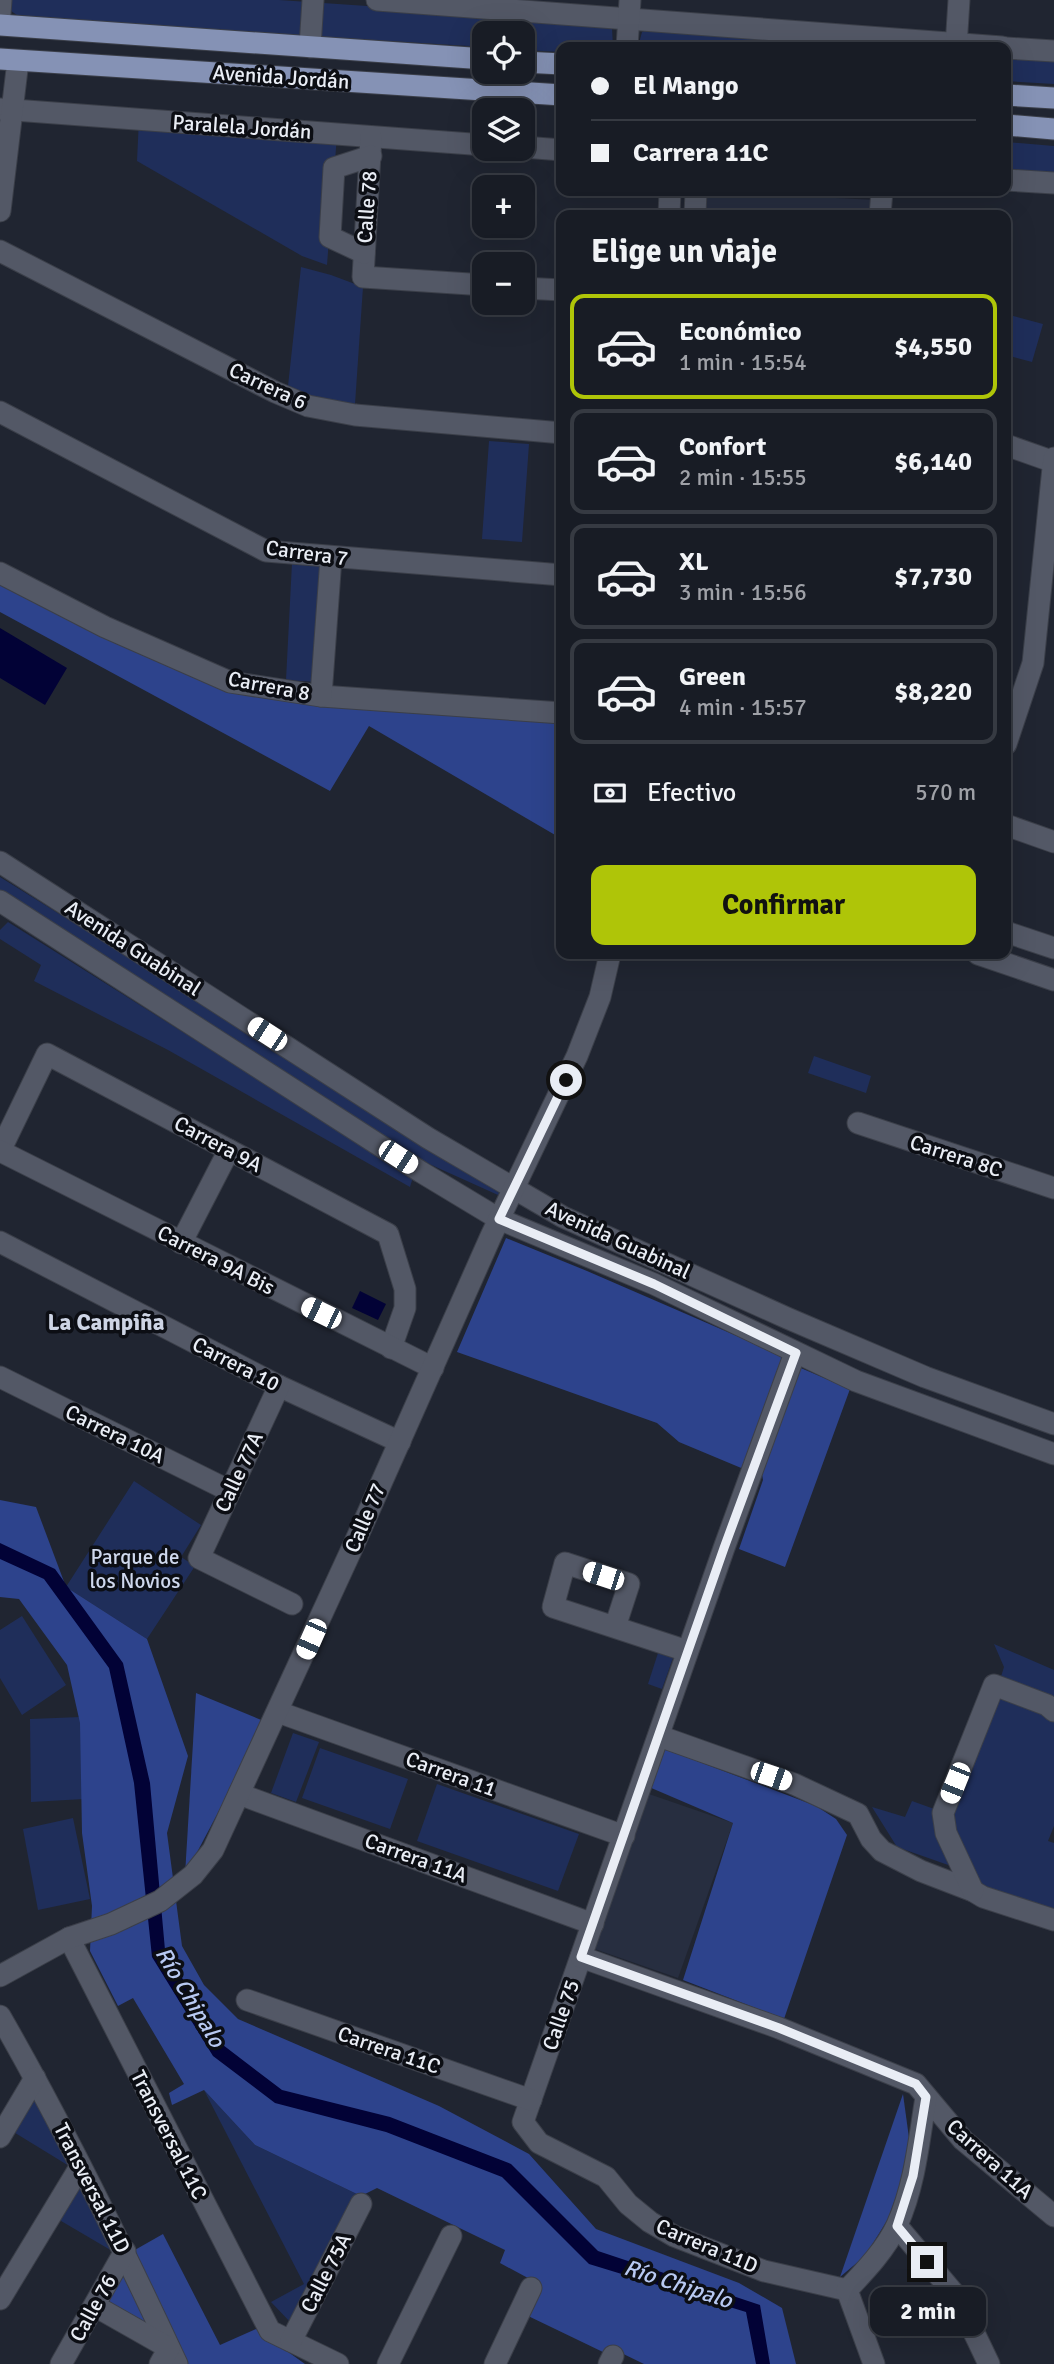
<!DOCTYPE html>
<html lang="es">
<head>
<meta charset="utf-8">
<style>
  body { margin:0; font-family:Signika,sans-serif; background:#252932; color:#f1f3f6; height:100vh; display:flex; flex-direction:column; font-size:26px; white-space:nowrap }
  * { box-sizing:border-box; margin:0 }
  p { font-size:23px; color:#9fa1a7 }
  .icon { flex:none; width:38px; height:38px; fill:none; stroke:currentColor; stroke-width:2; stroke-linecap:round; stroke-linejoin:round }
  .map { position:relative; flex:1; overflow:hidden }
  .drawer { position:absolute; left:556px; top:210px; width:455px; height:749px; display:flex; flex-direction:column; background:#181c25; border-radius:14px; box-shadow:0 7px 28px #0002,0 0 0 2px #363a42 }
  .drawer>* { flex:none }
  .guide { position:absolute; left:556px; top:42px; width:455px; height:154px; border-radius:14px; box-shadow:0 7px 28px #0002,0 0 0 2px #363a42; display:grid; align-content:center; height:154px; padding:0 35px; background:#181c25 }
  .tools { position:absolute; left:472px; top:21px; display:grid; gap:14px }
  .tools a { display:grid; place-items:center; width:63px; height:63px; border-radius:14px; background:#181c25; box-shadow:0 7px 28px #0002,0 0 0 2px #363a42; font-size:35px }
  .end { position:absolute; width:32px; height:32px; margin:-16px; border:9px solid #e9edf5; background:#111; box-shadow:0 0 0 4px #111 }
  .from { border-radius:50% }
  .bubble { position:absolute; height:49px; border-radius:14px; background:#181c25; box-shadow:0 7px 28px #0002,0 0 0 2px #363a42; font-size:23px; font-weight:700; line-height:49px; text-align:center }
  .car { position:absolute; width:21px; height:42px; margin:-21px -10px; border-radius:9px; box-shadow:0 0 5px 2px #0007; background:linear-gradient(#fff 24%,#345 0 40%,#fff 0 76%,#345 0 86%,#fff 0) }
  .guide b { display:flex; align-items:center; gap:24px; height:66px; font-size:26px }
  .guide b+b { border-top:2px solid #363a42 }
  .guide i { width:18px; height:18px; background:#f1f3f6 }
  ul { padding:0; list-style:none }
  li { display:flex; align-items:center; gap:21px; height:105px; margin:0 14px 10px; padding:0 21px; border:4px solid #363a42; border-radius:14px }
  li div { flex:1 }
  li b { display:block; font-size:26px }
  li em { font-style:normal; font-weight:700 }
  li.selected { border-color:#afc508 }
  li>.icon { width:63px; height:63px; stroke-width:1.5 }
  h2 { padding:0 35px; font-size:32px; line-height:84px }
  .pay { display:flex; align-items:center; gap:18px; height:77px; padding:0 35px; font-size:26px }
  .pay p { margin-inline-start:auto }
  .action { display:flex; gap:14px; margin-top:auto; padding:14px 35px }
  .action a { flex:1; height:80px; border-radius:14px; background:#afc508; color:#111; font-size:28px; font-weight:700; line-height:80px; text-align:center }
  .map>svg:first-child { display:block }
  .built { fill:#272e40 }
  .green { fill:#1f2e5a }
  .forest { fill:#2d438c }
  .water { fill:#020236 }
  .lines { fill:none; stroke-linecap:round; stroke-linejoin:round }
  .street-casing { stroke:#3b3f49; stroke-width:23 }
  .secondary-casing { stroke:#3b3f49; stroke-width:23 }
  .primary-casing { stroke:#3b3f49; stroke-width:23 }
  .street { stroke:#535866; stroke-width:21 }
  .secondary { stroke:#535866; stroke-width:21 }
  .primary { stroke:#8592b5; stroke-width:21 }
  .route { stroke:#e9edf5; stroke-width:9 }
  .labels { text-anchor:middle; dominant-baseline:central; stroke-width:7; stroke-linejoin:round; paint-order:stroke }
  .street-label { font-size:21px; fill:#e9edf5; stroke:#0c0e14 }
  .park-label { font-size:21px; fill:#cfd8ed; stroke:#0c0e14 }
  .neighbourhood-label { font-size:23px; font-weight:bold; fill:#ced5e5; stroke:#0c0e14 }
  .water-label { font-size:23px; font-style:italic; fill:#b8c9f2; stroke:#0c0e14 }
</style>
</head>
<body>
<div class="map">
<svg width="1054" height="2364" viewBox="0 0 1054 2364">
  <rect width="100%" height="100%" fill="#202531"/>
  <g class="built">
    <polygon points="700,191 876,200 876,215 698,215"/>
    <polygon points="646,1793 733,1823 678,1978 592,1948"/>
  </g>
  <g class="green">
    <polygon points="8,0 279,0 604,22 612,28 613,47 562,47 562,52 523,50 523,33 485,33 485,47 21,18 7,8"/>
    <polygon points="655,27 910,47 638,47 642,32"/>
    <polygon points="1006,55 1054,59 1054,84 1006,81"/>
    <polygon points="139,119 337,135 327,265 302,256 137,161"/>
    <polygon points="1006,142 1054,146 1054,173 1006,169"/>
    <polygon points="301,267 331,275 363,287 355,404 317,400 288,386"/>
    <polygon points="1006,314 1043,324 1032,362 1006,355"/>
    <polygon points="489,441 529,444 522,542 482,539"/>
    <polygon points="292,563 322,565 316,682 286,680"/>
    <polygon points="0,877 342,1090 506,1182 498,1195 427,1163 0,891"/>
    <polygon points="8,922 413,1177 410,1187 168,1050 34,981 41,965 0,939 0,930"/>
    <polygon points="814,1056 871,1076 866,1093 808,1073"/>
    <polygon points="134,1481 201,1525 181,1557 195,1566 147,1639 66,1587"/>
    <polygon points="22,1616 66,1685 22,1715 0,1678 0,1630"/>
    <polygon points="994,1644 1054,1670 1054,1709 999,1683 1004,1667"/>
    <polygon points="658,1653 673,1658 662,1689 648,1684"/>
    <polygon points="996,1689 1054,1720 1054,1826 1048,1841 1054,1843 1054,1913 975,1889 947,1815"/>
    <polygon points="81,1717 84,1799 31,1802 30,1719"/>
    <polygon points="293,1733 319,1742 296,1802 271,1793"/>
    <polygon points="320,1748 408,1779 390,1829 302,1798"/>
    <polygon points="437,1784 579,1834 558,1891 417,1841"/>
    <polygon points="912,1801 937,1810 951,1866 897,1847 872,1807 905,1817"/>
    <polygon points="73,1818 90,1899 38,1910 23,1829"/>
    <polygon points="204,2090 255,2145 361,2196 293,2325 271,2302 304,2284"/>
    <polygon points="34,2091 74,2169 12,2131"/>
    <polygon points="80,2176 119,2255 56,2218"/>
  </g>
  <g class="forest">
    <polygon points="0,581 226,690 562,721 562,839 369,726 330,791 0,612"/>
    <polygon points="506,1238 587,1271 790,1359 746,1470 679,1442 657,1423 457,1352"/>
    <polygon points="796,1366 850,1389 785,1567 739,1549 763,1480 760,1463"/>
    <polygon points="0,1500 36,1507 66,1587 147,1639 188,1756 167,1833 182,1946 204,1985 238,2019 439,2106 529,2154 596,2229 739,2283 782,2308 796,2364 644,2364 609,2347 605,2353 524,2314 539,2284 500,2263 505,2250 377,2188 361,2196 255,2145 204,2090 172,2105 169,2093 184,2084 133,1998 118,2006 90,1951 92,1906 82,1833 80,1723 67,1665 19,1599 0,1597"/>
    <polygon points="196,1693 266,1722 185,1875"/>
    <polygon points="660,1747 816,1806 836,1819 847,1835 784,2019 683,1980 733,1823 649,1787"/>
    <polygon points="903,2094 909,2138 904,2174 888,2219 865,2256 840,2277"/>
    <polygon points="163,2234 220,2345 256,2329 305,2364 180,2364 95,2306 126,2255"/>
  </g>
  <g class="water">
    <polygon points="0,628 67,668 45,705 0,678"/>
    <polygon points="360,1291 386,1304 378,1320 352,1308"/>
    <polygon points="0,1543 55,1569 123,1663 150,1783 165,1950 223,2045 282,2090 390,2117 511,2164 598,2251 760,2305 770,2364 756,2364 746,2312 589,2264 502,2177 386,2132 275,2103 213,2056 152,1957 134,1783 109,1668 44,1579 0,1559"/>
  </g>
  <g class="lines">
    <g class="street-casing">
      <g id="street">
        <polyline points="377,0 1002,47"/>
        <polyline points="0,14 1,0"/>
        <polyline points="310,47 313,0"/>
        <polyline points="956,47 959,0"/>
        <polyline points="1006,48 1054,51"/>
        <polyline points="0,109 485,145"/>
        <polyline points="371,137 363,277 485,285"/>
        <polyline points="523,147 562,150"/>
        <polyline points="1006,180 1054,183"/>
        <polyline points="0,211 18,61"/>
        <polyline points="880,215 882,191"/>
        <polyline points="0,251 275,392 308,406 355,415 562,433"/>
        <polyline points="364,253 330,237 334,168 371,156"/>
        <polyline points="523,288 562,290"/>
        <polyline points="0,412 266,551 562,575"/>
        <polyline points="1006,445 1054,462"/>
        <polyline points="0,573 105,627 230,682 321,696 562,713"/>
        <polyline points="321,696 331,558"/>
        <polyline points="1006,744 1033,663 1054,458"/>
        <polyline points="1006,825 1054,842"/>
        <polyline points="1006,932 1054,948"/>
        <polyline points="978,954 1054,980"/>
        <polyline points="858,1123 1054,1188"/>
        <polyline points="0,1151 47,1054 388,1234 405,1289 405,1308 391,1348"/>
        <polyline points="0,1151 433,1368"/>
        <polyline points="0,1242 279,1386 400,1442"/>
        <polyline points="181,1243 229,1150"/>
        <polyline points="795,1353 724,1548 523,2122 539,2143 606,2177 628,2204 650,2222 674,2236 764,2271 847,2290 874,2364"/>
        <polyline points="0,1377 230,1491"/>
        <polyline points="279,1386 199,1558 292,1604"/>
        <polyline points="615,1627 629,1584 565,1563 553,1607 687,1651"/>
        <polyline points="278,1712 624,1836"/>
        <polyline points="659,1736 794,1784 858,1814 871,1839 882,1851 921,1871 973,1891 983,1897 1054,1920"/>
        <polyline points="239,1794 593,1924"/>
        <polyline points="973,1891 946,1833 943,1813 994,1685 1047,1705 1054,1711"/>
        <polyline points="69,1938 270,2331 338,2364"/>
        <polyline points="581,1957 779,2028 916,2084 963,2140 1054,2216"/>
        <polyline points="247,2000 531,2100"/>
        <path d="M 0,2016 C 65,2129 122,2246 177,2364"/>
        <polyline points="0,2137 35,2078"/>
        <polyline points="897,2226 957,2297 989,2364"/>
        <path d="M 847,2290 C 865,2271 886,2249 897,2225 C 915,2185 919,2140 926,2097"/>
        <polyline points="0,2299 80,2167"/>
        <polyline points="95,2306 169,2348 160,2364"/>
        <polyline points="291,2341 361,2204"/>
        <polyline points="61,2364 125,2251"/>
        <polyline points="388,2364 451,2236"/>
        <polyline points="495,2364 531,2288"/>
        <polyline points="609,2364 613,2356"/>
      </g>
    </g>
    <g class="secondary-casing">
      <g id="secondary">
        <polyline points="627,47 630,0"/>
        <polyline points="669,215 670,191"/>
        <polyline points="695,215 696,191"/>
        <polyline points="0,862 428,1138 563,1217 787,1318 925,1377 1054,1424"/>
        <polyline points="0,901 421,1172 499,1219 654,1284 856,1381 1054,1454"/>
        <polyline points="0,1976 69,1938 111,1924 160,1901 193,1875 213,1850 355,1542 491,1236 577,1056 600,997 610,954"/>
      </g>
    </g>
    <g class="primary-casing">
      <g id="primary">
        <polyline points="0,25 485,59"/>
        <polyline points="0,59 562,95"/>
        <polyline points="523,62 562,64"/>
        <polyline points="1006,95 1054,98"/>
        <polyline points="1006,125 1054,129"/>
      </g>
    </g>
    <use href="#street" class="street"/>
    <use href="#secondary" class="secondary"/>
    <use href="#primary" class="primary"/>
  </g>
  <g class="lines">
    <polyline class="route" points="566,1080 499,1219 654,1284 796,1353 724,1548 581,1957 779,2028 916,2084 926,2097 913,2176 897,2226 927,2262"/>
  </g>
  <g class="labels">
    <g class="street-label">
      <text transform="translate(281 77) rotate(4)">Avenida Jordán</text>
      <text transform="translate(242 127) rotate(4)">Paralela Jordán</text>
      <text transform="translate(367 207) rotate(-86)">Calle 78</text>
      <text transform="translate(268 386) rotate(25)">Carrera 6</text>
      <text transform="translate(307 553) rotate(8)">Carrera 7</text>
      <text transform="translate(269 686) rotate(11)">Carrera 8</text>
      <text transform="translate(133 948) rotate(33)">Avenida Guabinal</text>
      <text transform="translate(218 1144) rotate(28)">Carrera 9A</text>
      <text transform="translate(956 1156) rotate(18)">Carrera 8C</text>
      <text transform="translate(618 1240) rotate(25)">Avenida Guabinal</text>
      <text transform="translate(216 1260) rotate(27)">Carrera 9A Bis</text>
      <text transform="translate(236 1364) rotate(27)">Carrera 10</text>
      <text transform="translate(115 1434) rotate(26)">Carrera 10A</text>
      <text transform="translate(239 1472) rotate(-65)">Calle 77A</text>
      <text transform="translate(365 1518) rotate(-67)">Calle 77</text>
      <text transform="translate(451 1774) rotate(20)">Carrera 11</text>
      <text transform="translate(416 1858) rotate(20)">Carrera 11A</text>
      <text transform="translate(561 2015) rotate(-71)">Calle 75</text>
      <text transform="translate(389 2050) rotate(19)">Carrera 11C</text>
      <text transform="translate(169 2135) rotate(63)">Transversal 11C</text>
      <text transform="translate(990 2159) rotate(42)">Carrera 11A</text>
      <text transform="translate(92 2188) rotate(63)">Transversal 11D</text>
      <text transform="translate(707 2246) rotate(23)">Carrera 11D</text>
      <text transform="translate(326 2273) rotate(-63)">Calle 75A</text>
      <text transform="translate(93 2308) rotate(-61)">Calle 76</text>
    </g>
    <g class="park-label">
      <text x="135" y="1557">Parque de<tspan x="135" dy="24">los Novios</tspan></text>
    </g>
    <g class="neighbourhood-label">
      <text x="106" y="1322">La Campiña</text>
    </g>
    <g class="water-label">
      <text transform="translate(190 1997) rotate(59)">Río Chipalo</text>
      <text transform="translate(678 2284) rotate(18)">Río Chipalo</text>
    </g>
  </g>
</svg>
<div class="tools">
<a><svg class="icon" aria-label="locate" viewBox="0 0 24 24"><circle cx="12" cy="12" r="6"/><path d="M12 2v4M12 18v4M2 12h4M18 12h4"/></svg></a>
<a><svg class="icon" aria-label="layers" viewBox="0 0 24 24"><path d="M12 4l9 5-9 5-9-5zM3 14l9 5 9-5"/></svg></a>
<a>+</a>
<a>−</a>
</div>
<i class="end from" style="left:566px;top:1080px"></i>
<i class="end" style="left:927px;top:2262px"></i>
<div class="bubble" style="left:870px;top:2287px;width:116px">2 min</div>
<i class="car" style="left:267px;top:1034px;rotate:303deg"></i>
<i class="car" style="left:398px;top:1157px;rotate:123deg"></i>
<i class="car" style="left:321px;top:1313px;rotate:296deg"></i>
<i class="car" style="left:603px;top:1576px;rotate:288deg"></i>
<i class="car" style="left:311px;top:1639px;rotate:204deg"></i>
<i class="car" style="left:771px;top:1776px;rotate:109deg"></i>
<i class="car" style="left:955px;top:1783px;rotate:202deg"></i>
<div class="guide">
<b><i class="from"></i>El Mango</b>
<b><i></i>Carrera 11C</b>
</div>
<section class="drawer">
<h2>Elige un viaje</h2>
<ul>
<li class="selected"><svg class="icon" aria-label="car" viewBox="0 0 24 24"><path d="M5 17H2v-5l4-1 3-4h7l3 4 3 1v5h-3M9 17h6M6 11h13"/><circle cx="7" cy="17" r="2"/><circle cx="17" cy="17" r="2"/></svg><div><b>Económico</b><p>1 min · 15:54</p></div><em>$4,550</em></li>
<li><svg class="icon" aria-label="car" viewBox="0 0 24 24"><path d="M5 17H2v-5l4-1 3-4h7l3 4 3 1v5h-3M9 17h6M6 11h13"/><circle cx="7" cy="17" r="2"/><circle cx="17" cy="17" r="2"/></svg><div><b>Confort</b><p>2 min · 15:55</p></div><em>$6,140</em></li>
<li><svg class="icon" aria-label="car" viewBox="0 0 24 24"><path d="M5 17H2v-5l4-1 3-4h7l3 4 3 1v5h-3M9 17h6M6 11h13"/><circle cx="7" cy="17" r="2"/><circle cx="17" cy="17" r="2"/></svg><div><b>XL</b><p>3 min · 15:56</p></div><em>$7,730</em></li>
<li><svg class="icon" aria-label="car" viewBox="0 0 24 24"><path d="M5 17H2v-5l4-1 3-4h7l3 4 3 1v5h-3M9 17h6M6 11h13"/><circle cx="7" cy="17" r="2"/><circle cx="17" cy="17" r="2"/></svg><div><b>Green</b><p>4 min · 15:57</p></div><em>$8,220</em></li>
</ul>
<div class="pay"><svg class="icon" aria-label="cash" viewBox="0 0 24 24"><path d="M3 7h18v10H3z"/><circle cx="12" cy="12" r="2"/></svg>Efectivo<p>570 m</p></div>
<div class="action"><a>Confirmar</a></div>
</section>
</div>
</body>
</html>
